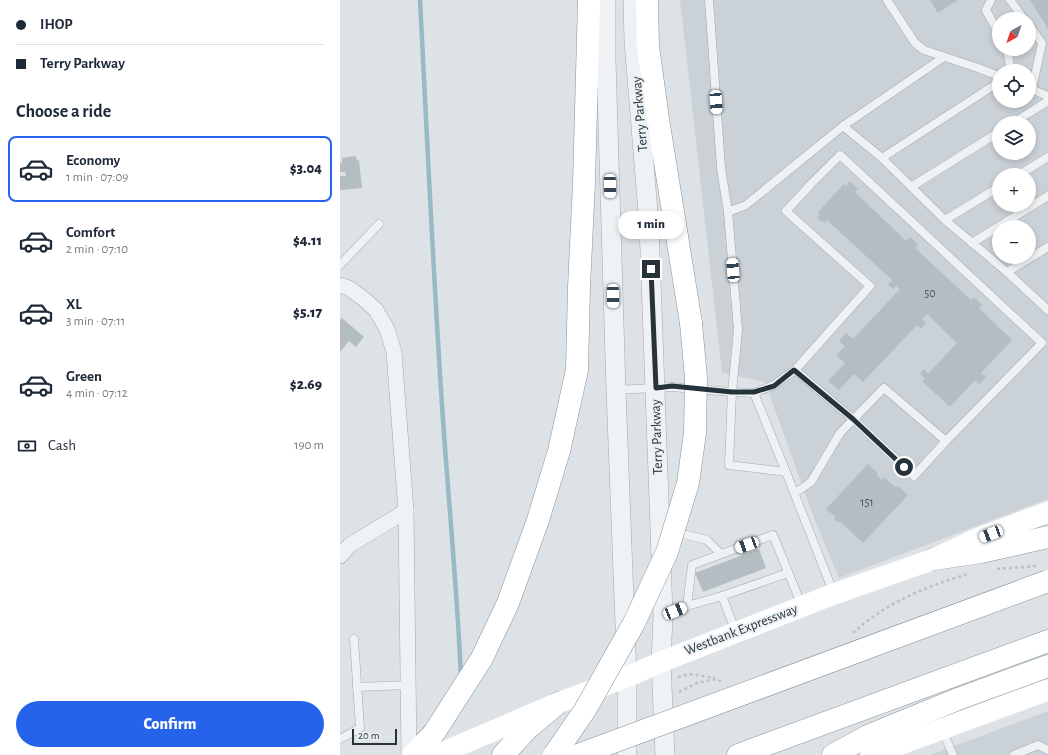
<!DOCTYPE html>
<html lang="en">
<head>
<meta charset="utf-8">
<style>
  body { margin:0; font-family:"Alegreya Sans",sans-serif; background:#f2f2f3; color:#1f2937; height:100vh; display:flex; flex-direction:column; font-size:15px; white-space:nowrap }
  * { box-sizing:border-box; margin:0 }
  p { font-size:13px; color:#747a83 }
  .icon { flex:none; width:22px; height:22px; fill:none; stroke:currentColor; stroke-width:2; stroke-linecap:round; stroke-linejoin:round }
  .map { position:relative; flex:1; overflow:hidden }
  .side { display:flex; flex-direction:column; background:#fff; width:340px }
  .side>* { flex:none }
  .hud { display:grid; align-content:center; height:88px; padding:0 16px; background:#fff }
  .needle { width:26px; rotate:220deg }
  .tools { position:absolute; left:652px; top:12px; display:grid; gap:8px }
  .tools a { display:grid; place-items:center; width:44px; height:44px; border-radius:50%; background:#fff; box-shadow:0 2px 6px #0003; font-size:20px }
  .scale { position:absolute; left:12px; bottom:10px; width:45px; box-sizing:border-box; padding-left:4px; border:2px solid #27333b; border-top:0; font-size:11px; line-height:14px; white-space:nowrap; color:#27333b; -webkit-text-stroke:3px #ecf1f4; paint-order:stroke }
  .end { position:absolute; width:18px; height:18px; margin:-9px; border:5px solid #27333b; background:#fff; box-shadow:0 0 0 2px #fff }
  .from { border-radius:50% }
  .bubble { position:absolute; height:28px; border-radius:14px; background:#fff; box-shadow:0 2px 6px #0003; font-size:13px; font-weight:800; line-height:28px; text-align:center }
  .car { position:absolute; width:12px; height:24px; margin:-12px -6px; border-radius:5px; box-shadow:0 0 3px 1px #0007; background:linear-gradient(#fff 24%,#345 0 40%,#fff 0 76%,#345 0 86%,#fff 0) }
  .hud b { display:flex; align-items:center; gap:14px; height:38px; font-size:15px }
  .hud b+b { border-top:1px solid #e0e1e3 }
  .hud i { width:10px; height:10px; background:#1f2937 }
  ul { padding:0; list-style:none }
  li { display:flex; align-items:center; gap:12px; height:66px; margin:0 8px 6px; padding:0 8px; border:2px solid transparent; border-radius:8px }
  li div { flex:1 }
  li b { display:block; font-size:15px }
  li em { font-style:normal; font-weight:800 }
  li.active { border-color:#2563eb }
  li>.icon { width:36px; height:36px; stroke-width:1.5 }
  h2 { padding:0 16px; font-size:18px; line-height:48px }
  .pay { display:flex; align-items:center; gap:10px; height:44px; padding:0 16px; font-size:15px }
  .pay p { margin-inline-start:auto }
  .cta { display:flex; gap:8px; margin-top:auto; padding:8px 16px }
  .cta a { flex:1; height:46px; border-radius:24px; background:#2563eb; color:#fff; font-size:16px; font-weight:800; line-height:46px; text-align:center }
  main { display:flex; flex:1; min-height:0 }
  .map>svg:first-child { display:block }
  .built { fill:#cbd2d7; fill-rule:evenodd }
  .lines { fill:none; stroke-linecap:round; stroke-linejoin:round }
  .stream { stroke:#99b9c4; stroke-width:4.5 }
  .building { fill:#b4bdc2 }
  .service-casing { stroke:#a3aaaf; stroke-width:9 }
  .minor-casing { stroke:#a3aaaf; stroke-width:16 }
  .tertiary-casing { stroke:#a3aaaf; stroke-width:20 }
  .motorway-casing { stroke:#85939b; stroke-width:23 }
  .path { stroke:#bbc0c4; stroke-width:2.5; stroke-dasharray:3 3; stroke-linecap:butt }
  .service { stroke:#eff2f4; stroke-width:8 }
  .minor { stroke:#eff2f4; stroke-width:15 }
  .tertiary { stroke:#eff2f4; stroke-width:19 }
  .secondary { stroke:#fff; stroke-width:21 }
  .motorway { stroke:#fff; stroke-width:22 }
  .motorway-bridge-casing { stroke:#85939b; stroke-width:23; stroke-linecap:butt }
  .motorway-bridge { stroke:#fff; stroke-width:22 }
  .route { stroke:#27333b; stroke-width:5 }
  .labels { text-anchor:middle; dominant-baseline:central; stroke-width:4; stroke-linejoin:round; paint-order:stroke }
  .number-label { font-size:12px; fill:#4a565d }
  .street-label { font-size:14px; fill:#27333b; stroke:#ecf1f4 }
</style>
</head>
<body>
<main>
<section class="side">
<div class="hud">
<b><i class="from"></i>IHOP</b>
<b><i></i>Terry Parkway</b>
</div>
<h2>Choose a ride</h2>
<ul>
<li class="active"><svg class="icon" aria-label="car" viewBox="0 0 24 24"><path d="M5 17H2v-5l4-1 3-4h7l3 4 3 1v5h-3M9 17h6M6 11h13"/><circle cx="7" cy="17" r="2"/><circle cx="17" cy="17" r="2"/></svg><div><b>Economy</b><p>1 min · 07:09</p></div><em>$3.04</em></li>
<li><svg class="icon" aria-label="car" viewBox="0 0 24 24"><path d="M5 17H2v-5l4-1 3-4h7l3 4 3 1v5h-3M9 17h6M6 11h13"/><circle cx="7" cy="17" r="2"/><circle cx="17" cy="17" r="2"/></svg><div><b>Comfort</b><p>2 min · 07:10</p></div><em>$4.11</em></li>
<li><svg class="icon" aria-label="car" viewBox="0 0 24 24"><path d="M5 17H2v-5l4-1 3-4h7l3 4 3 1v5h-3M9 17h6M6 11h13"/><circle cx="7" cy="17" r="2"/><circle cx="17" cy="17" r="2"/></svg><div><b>XL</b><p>3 min · 07:11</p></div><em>$5.17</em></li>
<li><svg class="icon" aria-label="car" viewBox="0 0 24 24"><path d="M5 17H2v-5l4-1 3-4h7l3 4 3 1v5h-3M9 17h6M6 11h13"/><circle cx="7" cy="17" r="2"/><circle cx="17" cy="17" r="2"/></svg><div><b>Green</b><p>4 min · 07:12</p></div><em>$2.69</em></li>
</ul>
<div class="pay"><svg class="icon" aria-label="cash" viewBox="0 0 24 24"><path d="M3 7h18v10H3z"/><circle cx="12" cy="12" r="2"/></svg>Cash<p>190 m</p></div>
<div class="cta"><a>Confirm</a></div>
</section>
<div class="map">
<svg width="708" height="755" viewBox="0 0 708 755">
  <rect width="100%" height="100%" fill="#dde2e6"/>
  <g class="built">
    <path d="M 340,0 L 708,0 L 708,499 L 499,578 L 475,521 L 425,382 L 382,373 ZM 659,19 L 689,19 L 689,49 L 659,49 ZM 659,71 L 689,71 L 689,101 L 659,101 ZM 659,123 L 689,123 L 689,153 L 659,153 ZM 659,175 L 689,175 L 689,205 L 659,205 ZM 659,227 L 689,227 L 689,257 L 659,257 Z"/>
    <polygon points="708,711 708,755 590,755 692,717"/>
  </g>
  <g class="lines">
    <path class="stream" d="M 80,0 C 87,135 93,270 102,405 C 108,496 117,586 121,677"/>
  </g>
  <g class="building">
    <polygon points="590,0 618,0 598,13"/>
    <polygon points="690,0 708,0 708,29"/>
    <polygon points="16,156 17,161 19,160 22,188 0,190 0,176 6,176 5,172 0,172 0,163 2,163 2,158"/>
    <polygon points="510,181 518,189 515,192 566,241 570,237 578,244 575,248 631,300 634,297 642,305 639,308 672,340 641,373 646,377 639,385 635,380 610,407 582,381 585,378 580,374 584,369 588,374 617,343 587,314 582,319 586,323 581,328 577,325 523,382 514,374 499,390 488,381 505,363 496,355 505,346 499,341 506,333 513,339 560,289 556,286 553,289 548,285 552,280 487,220 484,223 477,218 480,214 478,212 504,184 506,186"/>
    <polygon points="2,318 24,337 16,347 9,341 0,352 0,320"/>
    <polygon points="528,464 538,473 537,475 542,480 544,477 556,488 558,486 568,495 523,543 500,521 498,523 494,519 496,517 486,509"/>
    <polygon points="419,549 426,568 363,592 355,573"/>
  </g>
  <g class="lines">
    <g class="service-casing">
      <g id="service">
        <polyline points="369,0 381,168 388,212"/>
        <polyline points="547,0 575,43 584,50 638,68 659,76"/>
        <polyline points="651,0 646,10 659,34"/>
        <polyline points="670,0 684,19"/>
        <polyline points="689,25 702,43 692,89"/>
        <polyline points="667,49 670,66 668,71"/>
        <polyline points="604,57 503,126 542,158 605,220 667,272 708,310"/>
        <polyline points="689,88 708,96"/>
        <polyline points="673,123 708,101"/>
        <polyline points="542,158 659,82"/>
        <polyline points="679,175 708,157"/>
        <polyline points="571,187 659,132"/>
        <polyline points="605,220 659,187"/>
        <polyline points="632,243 708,196"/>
        <polyline points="0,265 39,224"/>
        <polyline points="667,272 708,247"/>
        <polyline points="276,390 332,387 392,392 414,393 434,385 455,370 530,286 446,211 472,183 500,155 702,343 606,441 574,476 513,419 455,370"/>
        <polyline points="414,393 446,472"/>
        <polyline points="455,493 471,482 500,433 544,388 606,441"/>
        <polyline points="335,532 367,540 381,554"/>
        <polyline points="448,573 382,596 347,606 352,565 433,535 462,606"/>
        <polyline points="494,594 446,472 389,465 392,392 398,330 388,212 406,205 503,126"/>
        <polyline points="382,596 396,632"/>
        <polyline points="324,616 347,606"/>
        <polyline points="17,687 68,685"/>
        <polyline points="602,730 613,755"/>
        <polyline points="0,739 20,728 14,639"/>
        <polyline points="674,755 698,745 708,750"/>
      </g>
    </g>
    <g class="minor-casing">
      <g id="minor">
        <polyline points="0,285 9,288 24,299 36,310 47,329 54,352 66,511 69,755"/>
        <polyline points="0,556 10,545 66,511"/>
      </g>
    </g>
    <g class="tertiary-casing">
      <g id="tertiary">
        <polyline points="266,0 266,60 276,390 287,677 287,755"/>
        <polyline points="293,0 294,41 309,225 320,528 323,616 321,662 325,755"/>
      </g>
    </g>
    <g class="motorway-casing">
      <g id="motorway">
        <polyline points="307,0 308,46 318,119 351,323"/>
        <polyline points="594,559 641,552 708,537"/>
        <polyline points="73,755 94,733 142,658 168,603 198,520 219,451 237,370 239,287 244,183 249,0"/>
        <polyline points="163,755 188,728 218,703"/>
        <polyline points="398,755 708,641"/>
        <polyline points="493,755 528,736 618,699 708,666"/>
      </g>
    </g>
    <g class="path">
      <polyline points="657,569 696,566"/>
      <path d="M 513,633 C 545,603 587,586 628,574"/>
      <polyline points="338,677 350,674 375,678"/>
      <polyline points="339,692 357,683 377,679 382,682"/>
    </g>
    <use href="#service" class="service"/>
    <use href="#minor" class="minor"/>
    <use href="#tertiary" class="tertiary"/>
    <g class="secondary">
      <polyline points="97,755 218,703 287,677 321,662 494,594 594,559 636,539 708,512"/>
      <polyline points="531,755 708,690"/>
    </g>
    <use href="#motorway" class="motorway"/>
    <g class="motorway-bridge-casing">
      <g id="motorway-bridge">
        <polyline points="214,755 245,710 294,623 327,552 348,483 355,433 356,378 351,323"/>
        <polyline points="238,755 708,581"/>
      </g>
    </g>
    <use href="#motorway-bridge" class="motorway-bridge"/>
  </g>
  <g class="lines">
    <polyline class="route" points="311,269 316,388 332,386 392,392 414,392 434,386 454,370 513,419 564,467"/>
  </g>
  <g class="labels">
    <g class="number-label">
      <text x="590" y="293">50</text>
      <text x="527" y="502">151</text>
    </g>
    <g class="street-label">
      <text transform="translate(300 114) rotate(-95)">Terry Parkway</text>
      <text transform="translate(317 437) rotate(-92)">Terry Parkway</text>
      <text transform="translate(401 630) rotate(-21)">Westbank Expressway</text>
    </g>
  </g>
</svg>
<div class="tools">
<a><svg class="needle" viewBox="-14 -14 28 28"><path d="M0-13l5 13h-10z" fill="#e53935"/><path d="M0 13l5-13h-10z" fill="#747a83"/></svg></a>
<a><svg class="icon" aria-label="locate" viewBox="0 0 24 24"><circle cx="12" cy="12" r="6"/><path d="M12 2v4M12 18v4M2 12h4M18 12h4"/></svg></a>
<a><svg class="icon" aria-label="layers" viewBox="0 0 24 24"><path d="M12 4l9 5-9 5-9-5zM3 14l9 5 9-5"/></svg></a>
<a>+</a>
<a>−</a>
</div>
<div class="scale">20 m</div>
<i class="end from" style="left:564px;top:467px"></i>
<i class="end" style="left:311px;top:269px"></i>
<div class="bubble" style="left:278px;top:211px;width:66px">1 min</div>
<i class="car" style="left:376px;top:102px;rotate:176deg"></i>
<i class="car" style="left:270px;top:186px;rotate:179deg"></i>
<i class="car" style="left:393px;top:270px;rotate:355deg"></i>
<i class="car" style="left:273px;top:296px;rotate:179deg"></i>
<i class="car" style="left:651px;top:534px;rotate:249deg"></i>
<i class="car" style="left:407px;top:545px;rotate:250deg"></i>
<i class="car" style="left:335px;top:611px;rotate:68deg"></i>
</div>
</main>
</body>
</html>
